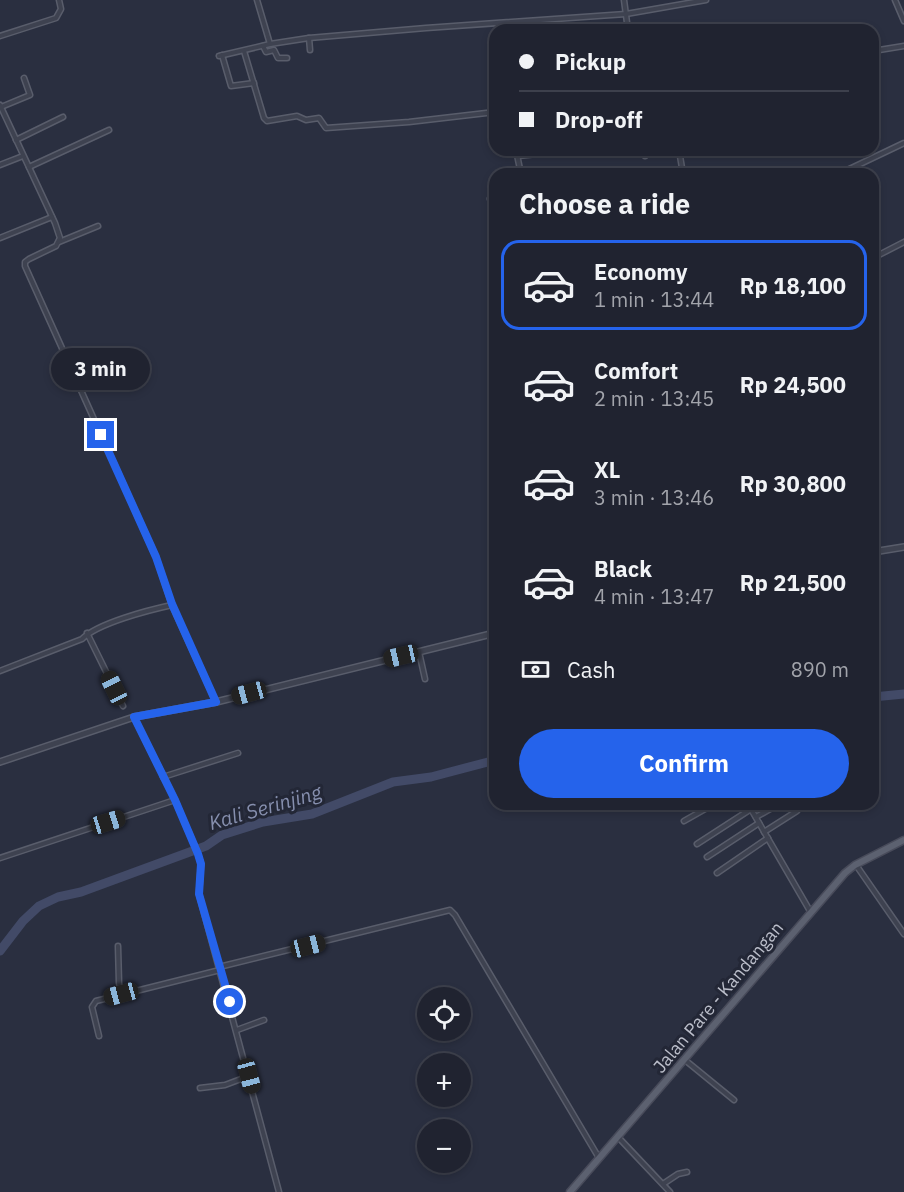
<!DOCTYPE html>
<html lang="en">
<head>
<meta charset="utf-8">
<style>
  body { margin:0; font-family:"IBM Plex Sans",sans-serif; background:#282b38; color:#f1f3f6; height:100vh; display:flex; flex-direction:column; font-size:22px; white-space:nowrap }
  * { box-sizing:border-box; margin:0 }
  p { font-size:20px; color:#a2a4ab }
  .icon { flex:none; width:33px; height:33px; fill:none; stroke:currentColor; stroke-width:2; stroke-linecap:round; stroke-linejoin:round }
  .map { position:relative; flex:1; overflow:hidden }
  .sheet { position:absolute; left:489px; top:168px; width:390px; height:642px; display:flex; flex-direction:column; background:#202330; border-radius:18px; box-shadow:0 3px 9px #0003,0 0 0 2px #3d404c }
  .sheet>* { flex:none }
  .guide { position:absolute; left:489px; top:24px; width:390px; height:132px; border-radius:18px; box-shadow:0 3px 9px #0003,0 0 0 2px #3d404c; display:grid; align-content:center; height:132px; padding:0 30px; background:#202330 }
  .tools { position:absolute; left:417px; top:987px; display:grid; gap:12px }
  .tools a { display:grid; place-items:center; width:54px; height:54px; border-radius:50%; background:#202330; box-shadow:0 3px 9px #0003,0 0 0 2px #3d404c; font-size:30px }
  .end { position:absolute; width:27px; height:27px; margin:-14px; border:8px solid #2563eb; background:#fff; box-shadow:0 0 0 3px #fff }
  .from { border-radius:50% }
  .bubble { position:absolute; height:42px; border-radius:21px; background:#202330; box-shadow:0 3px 9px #0003,0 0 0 2px #3d404c; font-size:20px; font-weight:700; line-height:42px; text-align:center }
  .car { position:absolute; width:18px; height:36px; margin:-18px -9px; border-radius:8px; box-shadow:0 0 4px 2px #0007; background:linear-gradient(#222 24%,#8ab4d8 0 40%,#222 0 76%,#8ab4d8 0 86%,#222 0) }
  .guide b { display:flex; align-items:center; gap:21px; height:57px; font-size:22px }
  .guide b+b { border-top:2px solid #3d404c }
  .guide i { width:15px; height:15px; background:#f1f3f6 }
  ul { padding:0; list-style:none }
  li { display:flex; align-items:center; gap:18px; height:90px; margin:0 12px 9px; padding:0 18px; border:3px solid transparent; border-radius:18px }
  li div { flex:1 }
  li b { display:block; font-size:22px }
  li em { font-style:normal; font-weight:700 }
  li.current { border-color:#2563eb }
  li>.icon { width:54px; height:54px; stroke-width:1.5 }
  h2 { padding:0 30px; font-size:27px; line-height:72px }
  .pay { display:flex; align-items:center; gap:15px; height:66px; padding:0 30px; font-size:22px }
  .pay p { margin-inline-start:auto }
  .action { display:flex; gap:12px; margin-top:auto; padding:12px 30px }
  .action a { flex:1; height:69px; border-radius:36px; background:#2563eb; color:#fff; font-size:24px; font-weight:700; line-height:69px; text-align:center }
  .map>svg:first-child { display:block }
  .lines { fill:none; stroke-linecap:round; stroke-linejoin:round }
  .river { stroke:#424a67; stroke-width:9 }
  .minor-casing { stroke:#595d6b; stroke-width:7 }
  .tertiary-casing { stroke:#595d6b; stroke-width:8 }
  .primary-casing { stroke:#484b5a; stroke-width:9 }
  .minor { stroke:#3e4250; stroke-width:4 }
  .tertiary { stroke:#3e4250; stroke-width:5 }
  .primary { stroke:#5c6170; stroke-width:6 }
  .route { stroke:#2563eb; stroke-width:8 }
  .labels { text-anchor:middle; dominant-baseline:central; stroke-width:6; stroke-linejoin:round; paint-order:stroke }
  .street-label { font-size:18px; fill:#bbbeca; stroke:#232736 }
  .water-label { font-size:20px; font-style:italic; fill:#868fae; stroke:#232736 }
</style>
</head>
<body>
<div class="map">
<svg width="904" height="1192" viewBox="0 0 904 1192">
  <rect width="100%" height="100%" fill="#2a2f40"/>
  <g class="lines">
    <g class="river">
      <polyline points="873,697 904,694"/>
      <polyline points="0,951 23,921 39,906 58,897 81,892 119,878 206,846 222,835 263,822 312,814 393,782 431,777 488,762 495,763"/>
    </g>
    <g class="minor-casing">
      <g id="minor">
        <polyline points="257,0 270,44"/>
        <polyline points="624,0 628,30"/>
        <polyline points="895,0 904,21"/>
        <polyline points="0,36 56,18 61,9 59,0"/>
        <polyline points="309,38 310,50"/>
        <polyline points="263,46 266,52 274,50 278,58 287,58"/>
        <polyline points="244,51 264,118 267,121 297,116 306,120 319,118 326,128 409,122 495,112"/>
        <polyline points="873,51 904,46"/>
        <polyline points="222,55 231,86 254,83"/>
        <polyline points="219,56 270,44 309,38 426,28 626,14 706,0"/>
        <polyline points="0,105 55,223 60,238 56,246 29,259 25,262 25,266 156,557 172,605 216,702"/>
        <polyline points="1,107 30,95 24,78"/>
        <polyline points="16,140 63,117"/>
        <polyline points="516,150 521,174"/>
        <polyline points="644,150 645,156"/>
        <polyline points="679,150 683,174"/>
        <polyline points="518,156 546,153"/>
        <polyline points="0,165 23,156"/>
        <polyline points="29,167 109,130"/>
        <polyline points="839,174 904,143"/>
        <polyline points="490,199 495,198"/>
        <polyline points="0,238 52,217"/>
        <polyline points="59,242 98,226"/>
        <polyline points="873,258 904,242"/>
        <polyline points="87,633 123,706"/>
        <polyline points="419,652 425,679"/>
        <path d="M 0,671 L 82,639 C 98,623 149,610 172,605"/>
        <polyline points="134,717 175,800 198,854 201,864 199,894 279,1192"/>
        <polyline points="163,777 238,753"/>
        <polyline points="748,804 810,911"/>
        <polyline points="756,817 779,804"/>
        <polyline points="684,821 714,804"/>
        <polyline points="764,832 797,811"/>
        <polyline points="697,844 751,809"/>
        <polyline points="707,857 759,823"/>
        <polyline points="0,858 175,800"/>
        <polyline points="856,865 904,934"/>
        <polyline points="717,873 768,838"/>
        <polyline points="118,946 119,983 121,995"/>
        <polyline points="219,967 450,910 455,915 599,1158"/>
        <polyline points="237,1030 264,1020"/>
        <polyline points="99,1036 92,1007 96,1001 220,970"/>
        <polyline points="685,1060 734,1100"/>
        <polyline points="200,1088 225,1085 249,1076"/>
        <polyline points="618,1137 670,1192"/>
        <polyline points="663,1184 678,1174 687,1172"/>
      </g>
    </g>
    <g class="tertiary-casing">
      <g id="tertiary">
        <polyline points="873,552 904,547"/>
        <polyline points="0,762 134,717 216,702 495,633"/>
      </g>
    </g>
    <g class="primary-casing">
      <polyline id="primary" points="570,1192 845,873 855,865 904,840"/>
    </g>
    <use href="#minor" class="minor"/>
    <use href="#tertiary" class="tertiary"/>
    <use href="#primary" class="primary"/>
  </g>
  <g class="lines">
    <polyline class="route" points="101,435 156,557 172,604 216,702 134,717 175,800 198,854 201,864 199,894 230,1002"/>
  </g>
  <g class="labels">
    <g class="street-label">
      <text transform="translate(718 997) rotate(-50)">Jalan Pare - Kandangan</text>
    </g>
    <g class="water-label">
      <text transform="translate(265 807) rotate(-16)">Kali Serinjing</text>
    </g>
  </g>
</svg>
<div class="tools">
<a><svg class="icon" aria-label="locate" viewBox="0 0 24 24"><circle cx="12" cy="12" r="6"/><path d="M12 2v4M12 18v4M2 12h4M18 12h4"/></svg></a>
<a>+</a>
<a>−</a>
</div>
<i class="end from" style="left:230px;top:1002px"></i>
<i class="end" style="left:101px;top:435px"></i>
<div class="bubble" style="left:51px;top:348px;width:99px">3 min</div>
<i class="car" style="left:401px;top:656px;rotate:257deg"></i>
<i class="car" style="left:114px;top:688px;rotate:334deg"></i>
<i class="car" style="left:249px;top:693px;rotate:255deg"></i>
<i class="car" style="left:108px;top:822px;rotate:73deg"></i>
<i class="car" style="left:308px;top:946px;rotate:76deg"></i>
<i class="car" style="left:121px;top:994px;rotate:255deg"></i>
<i class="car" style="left:249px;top:1076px;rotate:165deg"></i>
<div class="guide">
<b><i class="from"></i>Pickup</b>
<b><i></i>Drop-off</b>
</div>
<section class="sheet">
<h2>Choose a ride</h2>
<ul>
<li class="current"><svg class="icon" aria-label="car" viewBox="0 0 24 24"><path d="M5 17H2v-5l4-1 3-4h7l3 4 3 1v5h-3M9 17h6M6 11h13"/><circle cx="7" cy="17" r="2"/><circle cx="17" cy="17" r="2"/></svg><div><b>Economy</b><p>1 min · 13:44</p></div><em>Rp 18,100</em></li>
<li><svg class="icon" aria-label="car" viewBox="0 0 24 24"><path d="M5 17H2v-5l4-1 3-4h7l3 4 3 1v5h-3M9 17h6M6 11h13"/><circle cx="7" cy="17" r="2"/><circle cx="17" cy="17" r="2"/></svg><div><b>Comfort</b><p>2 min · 13:45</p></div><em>Rp 24,500</em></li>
<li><svg class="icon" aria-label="car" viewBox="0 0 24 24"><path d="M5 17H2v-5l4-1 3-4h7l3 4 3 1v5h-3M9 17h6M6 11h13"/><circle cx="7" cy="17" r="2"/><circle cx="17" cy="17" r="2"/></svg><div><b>XL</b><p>3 min · 13:46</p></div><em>Rp 30,800</em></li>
<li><svg class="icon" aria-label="car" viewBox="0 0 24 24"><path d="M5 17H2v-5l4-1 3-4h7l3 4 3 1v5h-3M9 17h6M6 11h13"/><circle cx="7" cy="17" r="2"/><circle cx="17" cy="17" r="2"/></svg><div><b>Black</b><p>4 min · 13:47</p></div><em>Rp 21,500</em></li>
</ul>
<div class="pay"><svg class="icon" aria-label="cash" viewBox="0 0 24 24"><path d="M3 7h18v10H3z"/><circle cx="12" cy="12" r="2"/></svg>Cash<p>890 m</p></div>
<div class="action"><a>Confirm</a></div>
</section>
</div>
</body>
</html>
